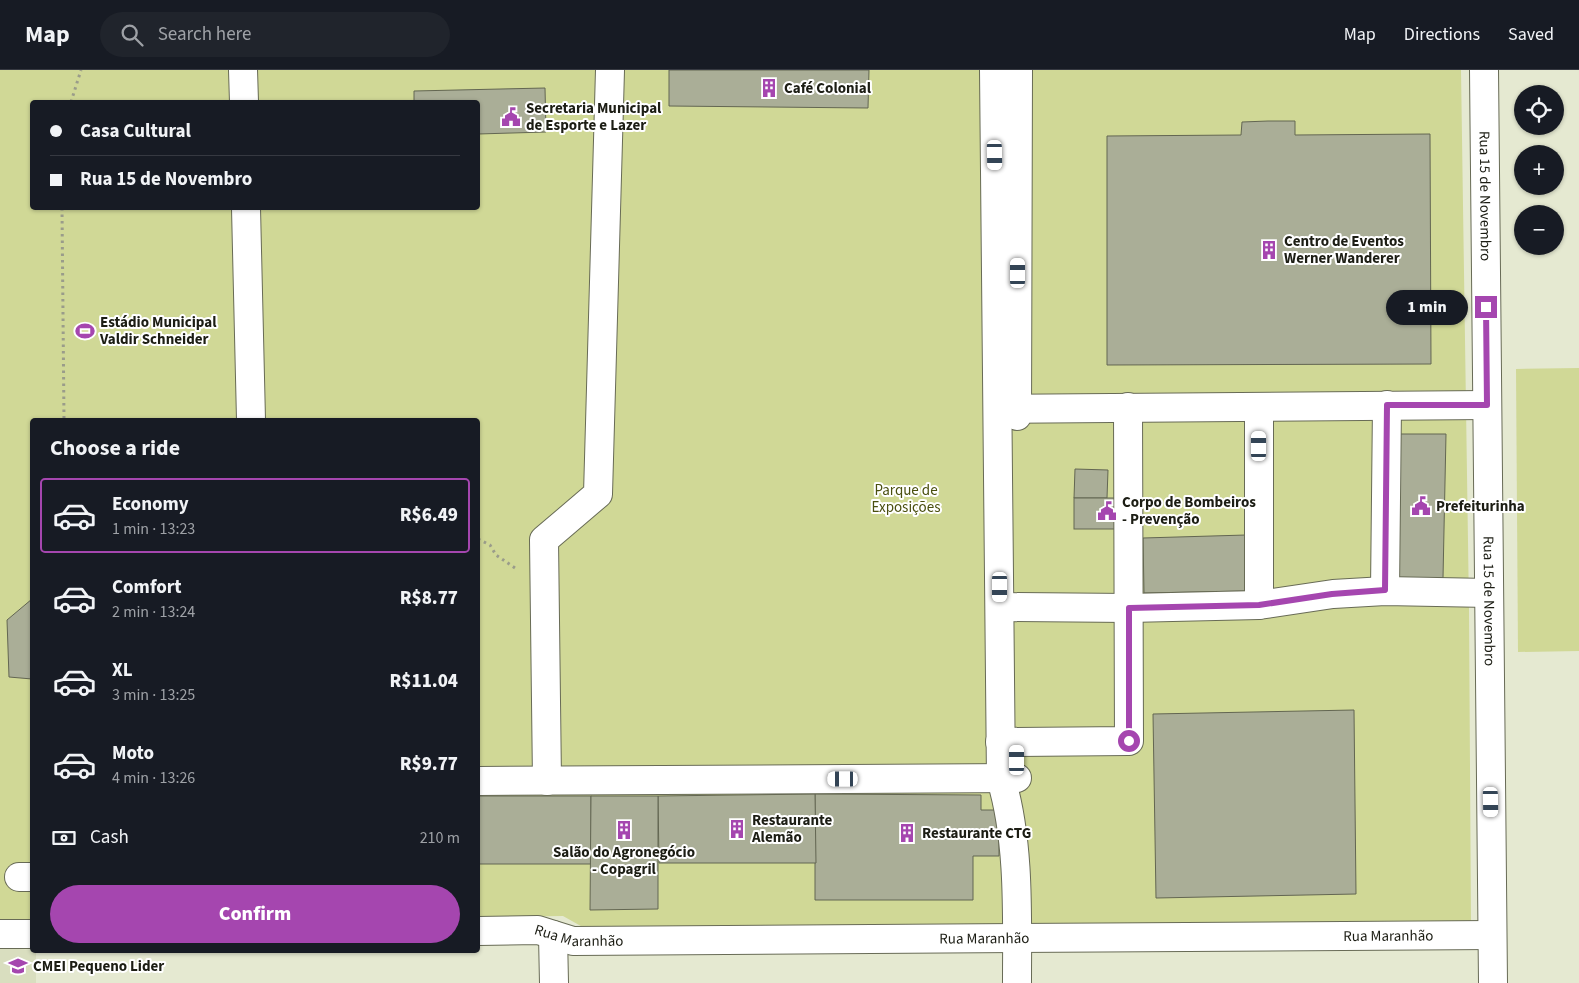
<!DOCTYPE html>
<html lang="en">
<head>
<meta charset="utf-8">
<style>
  body { margin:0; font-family:"Source Sans 3",sans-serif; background:#20242c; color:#f1f3f6; height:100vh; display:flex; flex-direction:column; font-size:19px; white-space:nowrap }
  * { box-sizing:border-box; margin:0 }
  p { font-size:16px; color:#9ea1a6 }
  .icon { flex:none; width:28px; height:28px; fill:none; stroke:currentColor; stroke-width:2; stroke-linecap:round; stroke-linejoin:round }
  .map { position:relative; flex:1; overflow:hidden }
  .details { position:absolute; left:30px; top:348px; width:450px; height:535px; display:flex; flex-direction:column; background:#171b24; border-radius:5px; box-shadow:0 1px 4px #0004 }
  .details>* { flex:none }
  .guide { position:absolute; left:30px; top:30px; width:450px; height:110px; border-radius:5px; box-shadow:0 1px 4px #0004; display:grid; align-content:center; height:110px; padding:0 20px; background:#171b24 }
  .controls { position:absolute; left:1514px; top:15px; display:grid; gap:10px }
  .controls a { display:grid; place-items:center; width:50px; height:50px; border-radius:50%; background:#171b24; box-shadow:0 1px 4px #0004; font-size:25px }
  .end { position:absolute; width:22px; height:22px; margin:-11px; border:6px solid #a546af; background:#fff; box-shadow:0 0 0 2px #fff }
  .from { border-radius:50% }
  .bubble { position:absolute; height:35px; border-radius:18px; background:#171b24; box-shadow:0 1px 4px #0004; font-size:16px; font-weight:800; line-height:35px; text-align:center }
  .car { position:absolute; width:15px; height:30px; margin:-15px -8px; border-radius:6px; box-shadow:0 0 4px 1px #0007; background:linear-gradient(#fff 24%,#345 0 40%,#fff 0 76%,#345 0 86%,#fff 0) }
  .guide b { display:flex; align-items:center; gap:18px; height:48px; font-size:19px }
  .guide b+b { border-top:1px solid #363941 }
  .guide i { width:12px; height:12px; background:#f1f3f6 }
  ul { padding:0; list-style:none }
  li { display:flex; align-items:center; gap:15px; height:75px; margin:0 10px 8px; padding:0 10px; border:2px solid transparent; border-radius:5px }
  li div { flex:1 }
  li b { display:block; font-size:19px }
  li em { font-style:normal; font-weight:800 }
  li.active { border-color:#a546af }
  li>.icon { width:45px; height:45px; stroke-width:1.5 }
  h2 { padding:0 20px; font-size:22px; line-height:60px }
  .pay { display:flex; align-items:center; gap:12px; height:55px; padding:0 20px; font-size:19px }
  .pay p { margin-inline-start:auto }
  .action { display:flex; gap:10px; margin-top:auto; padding:10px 20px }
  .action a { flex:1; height:58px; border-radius:30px; background:#a546af; color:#fff; font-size:20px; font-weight:800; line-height:58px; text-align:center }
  header { display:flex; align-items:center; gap:30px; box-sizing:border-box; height:70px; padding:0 25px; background:#171b24; border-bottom:1px solid #363941 }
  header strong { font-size:24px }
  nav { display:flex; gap:28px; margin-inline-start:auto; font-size:18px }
  .search { width:350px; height:45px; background:#20242c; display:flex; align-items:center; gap:12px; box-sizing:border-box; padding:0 18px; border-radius:28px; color:#9ea1a6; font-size:19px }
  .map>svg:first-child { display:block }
  .built { fill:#d9debf }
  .green { fill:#d0d896; fill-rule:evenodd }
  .building { fill:#aaae97; stroke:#636652 }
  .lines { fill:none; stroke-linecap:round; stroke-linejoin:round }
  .minor-casing { stroke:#686b56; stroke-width:30 }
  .path { stroke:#9a9c8a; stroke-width:3; stroke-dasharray:2.5 4; stroke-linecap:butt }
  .minor { stroke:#fff; stroke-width:28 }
  .route { stroke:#a546af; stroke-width:6 }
  .labels { text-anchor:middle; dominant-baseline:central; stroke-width:4; stroke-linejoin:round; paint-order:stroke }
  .poi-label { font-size:15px; font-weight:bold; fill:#1c1d14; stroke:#fff; text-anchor:start }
  .street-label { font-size:15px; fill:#1c1d14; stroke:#fff }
  .park-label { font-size:15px; fill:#4a4f0f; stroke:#fff }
</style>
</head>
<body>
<header>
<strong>Map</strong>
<div class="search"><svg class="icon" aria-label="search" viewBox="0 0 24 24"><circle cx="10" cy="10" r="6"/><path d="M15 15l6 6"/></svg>Search here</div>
<nav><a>Map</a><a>Directions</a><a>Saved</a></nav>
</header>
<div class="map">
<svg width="1579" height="913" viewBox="0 0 1579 913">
  <rect width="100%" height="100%" fill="#e5e9d1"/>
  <polygon class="built" points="0,878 36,880 36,913 0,913"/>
  <g class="green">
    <path d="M 0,0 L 1461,0 L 1469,539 L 1471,854 L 588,860 L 563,846 L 478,847 L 478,350 L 32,350 L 32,851 L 0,851 ZM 32,32 L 478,32 L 478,138 L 32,138 Z"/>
    <polygon points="1579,298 1579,581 1518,582 1516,299"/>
  </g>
  <g class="building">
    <polygon points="669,0 869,0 868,38 669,36"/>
    <polygon points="545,18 546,62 478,64 478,32 414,32 414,21"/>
    <polygon points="1268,51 1295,51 1295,65 1430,64 1431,294 1107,295 1107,66 1241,65 1242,52"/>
    <polygon points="1399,364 1446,364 1443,508 1398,508"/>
    <polygon points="1075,399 1108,400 1107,428 1074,428"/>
    <rect x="1074" y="428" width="41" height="31"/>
    <polygon points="1246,465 1246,521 1144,523 1143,468"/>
    <polygon points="32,529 32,609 9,607 7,550"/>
    <polygon points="1354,640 1356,824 1156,828 1153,644"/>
    <polygon points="815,724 981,725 981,740 999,740 999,786 973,786 973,830 815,830"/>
    <polygon points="815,724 816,793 659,793 658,726"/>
    <rect x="478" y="726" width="113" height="68"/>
    <polygon points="591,726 658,726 658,839 590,840"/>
  </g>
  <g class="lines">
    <g class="minor-casing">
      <g id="minor">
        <polyline points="243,0 244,32"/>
        <path d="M 994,0 L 1001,709 C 1020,772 1017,847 1017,913"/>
        <path id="s1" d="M 1484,0 L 1493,913"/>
        <polyline points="246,138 251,350"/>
        <polyline points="1259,337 1259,535"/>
        <polyline points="1000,339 1487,335"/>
        <polyline points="1017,346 1018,0"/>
        <polyline points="1385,521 1387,335"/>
        <polyline points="1000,537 1129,538 1259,535 1333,524 1385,521 1489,523"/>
        <polyline points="1000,672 1129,671 1128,337"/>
        <polyline points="478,711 1017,708"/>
        <polyline points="547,711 544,470 598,424 610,0"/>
        <polyline points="19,807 32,807"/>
        <path id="s2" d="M 478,861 L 538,860 L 573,871 L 1492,865"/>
        <polyline points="0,864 32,864"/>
        <polyline points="553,865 554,913"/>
      </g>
    </g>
    <g class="path">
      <polyline points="71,32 81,0"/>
      <polyline points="62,138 64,350"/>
      <polyline points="478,469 490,475 496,485 518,500"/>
    </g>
    <use href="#minor" class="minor"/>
  </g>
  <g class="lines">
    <polyline class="route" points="1129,671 1129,538 1259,535 1332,524 1385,520 1387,335 1487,335 1486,237"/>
  </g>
  <defs>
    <g id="building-bare" transform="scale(1.5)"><path d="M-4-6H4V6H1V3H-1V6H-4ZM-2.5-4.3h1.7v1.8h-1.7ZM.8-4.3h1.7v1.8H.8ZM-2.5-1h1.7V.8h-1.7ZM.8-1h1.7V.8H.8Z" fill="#a546af" stroke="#fff" stroke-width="2.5" paint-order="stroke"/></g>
    <g id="civic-bare" transform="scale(1.5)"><path d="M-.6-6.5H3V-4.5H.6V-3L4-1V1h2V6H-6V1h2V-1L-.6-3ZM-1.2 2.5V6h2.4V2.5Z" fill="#a546af" stroke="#fff" stroke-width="2.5" paint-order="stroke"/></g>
    <g id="stadium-bare" transform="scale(1.5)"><path d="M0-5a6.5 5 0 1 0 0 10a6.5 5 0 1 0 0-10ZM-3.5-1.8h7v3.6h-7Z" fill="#a546af" stroke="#fff" stroke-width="2.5" paint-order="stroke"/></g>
    <g id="school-bare" transform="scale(1.5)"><path d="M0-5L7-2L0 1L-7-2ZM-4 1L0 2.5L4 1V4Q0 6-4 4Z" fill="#a546af" stroke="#fff" stroke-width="2.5" paint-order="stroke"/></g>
  </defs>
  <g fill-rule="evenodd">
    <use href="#building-bare" x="769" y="18"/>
    <use href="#civic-bare" x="511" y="47"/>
    <use href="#building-bare" x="1269" y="180"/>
    <use href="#stadium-bare" x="85" y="261"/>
    <use href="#civic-bare" x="1421" y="436"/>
    <use href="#civic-bare" x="1107" y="441"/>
    <use href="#building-bare" x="737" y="759"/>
    <use href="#building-bare" x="624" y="760"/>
    <use href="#building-bare" x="907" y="763"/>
    <use href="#school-bare" x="18" y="896"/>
  </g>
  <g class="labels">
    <g class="poi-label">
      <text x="784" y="18">Café Colonial</text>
      <text x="526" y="38">Secretaria Municipal<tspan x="526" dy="17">de Esporte e Lazer</tspan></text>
      <text x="1284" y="171">Centro de Eventos<tspan x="1284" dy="17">Werner Wanderer</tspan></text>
      <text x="100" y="252">Estádio Municipal<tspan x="100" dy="17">Valdir Schneider</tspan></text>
      <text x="1122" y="432">Corpo de Bombeiros<tspan x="1122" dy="17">- Prevenção</tspan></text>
      <text x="1436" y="436">Prefeiturinha</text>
      <text x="752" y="750">Restaurante<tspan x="752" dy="17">Alemão</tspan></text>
      <text x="922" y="763">Restaurante CTG</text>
      <text x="624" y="782" text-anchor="middle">Salão do Agronegócio<tspan x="624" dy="17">- Copagril</tspan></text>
      <text x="33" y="896">CMEI Pequeno Lider</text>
    </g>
    <g class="street-label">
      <text stroke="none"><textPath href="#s1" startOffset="126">Rua 15 de Novembro</textPath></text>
      <text stroke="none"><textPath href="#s1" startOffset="531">Rua 15 de Novembro</textPath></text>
      <text stroke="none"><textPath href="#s2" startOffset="102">Rua Maranhão</textPath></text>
      <text stroke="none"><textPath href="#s2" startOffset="912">Rua Maranhão</textPath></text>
      <text stroke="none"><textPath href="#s2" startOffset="508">Rua Maranhão</textPath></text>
    </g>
    <g class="park-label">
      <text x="906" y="420">Parque de<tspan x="906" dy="17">Exposições</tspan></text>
    </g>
  </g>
</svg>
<div class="controls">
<a><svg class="icon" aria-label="locate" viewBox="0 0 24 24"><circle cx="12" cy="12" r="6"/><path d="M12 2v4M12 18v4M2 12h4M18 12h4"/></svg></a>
<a>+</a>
<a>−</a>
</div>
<i class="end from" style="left:1129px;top:671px"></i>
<i class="end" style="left:1486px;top:237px"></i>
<div class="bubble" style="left:1386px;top:220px;width:82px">1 min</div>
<i class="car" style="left:995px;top:85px;rotate:179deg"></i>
<i class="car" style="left:1018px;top:203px;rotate:0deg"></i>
<i class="car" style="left:1259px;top:376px;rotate:0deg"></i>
<i class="car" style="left:1000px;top:517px;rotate:180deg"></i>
<i class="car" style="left:1017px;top:690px;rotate:0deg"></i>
<i class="car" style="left:843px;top:709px;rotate:270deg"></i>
<i class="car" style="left:1491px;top:732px;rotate:179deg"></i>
<div class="guide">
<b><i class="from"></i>Casa Cultural</b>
<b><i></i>Rua 15 de Novembro</b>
</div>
<section class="details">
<h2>Choose a ride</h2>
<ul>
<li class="active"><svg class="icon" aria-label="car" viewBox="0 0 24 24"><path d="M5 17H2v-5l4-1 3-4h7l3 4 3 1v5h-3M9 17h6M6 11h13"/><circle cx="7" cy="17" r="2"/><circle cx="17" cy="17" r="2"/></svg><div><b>Economy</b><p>1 min · 13:23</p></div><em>R$6.49</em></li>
<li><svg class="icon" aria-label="car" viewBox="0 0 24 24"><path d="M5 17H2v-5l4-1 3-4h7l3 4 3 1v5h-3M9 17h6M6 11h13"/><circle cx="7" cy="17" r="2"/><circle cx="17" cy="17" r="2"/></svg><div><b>Comfort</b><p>2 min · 13:24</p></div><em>R$8.77</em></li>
<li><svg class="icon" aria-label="car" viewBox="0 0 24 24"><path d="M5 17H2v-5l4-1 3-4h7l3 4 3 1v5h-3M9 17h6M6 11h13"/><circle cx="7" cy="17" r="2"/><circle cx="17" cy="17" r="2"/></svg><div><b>XL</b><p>3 min · 13:25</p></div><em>R$11.04</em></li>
<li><svg class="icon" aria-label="car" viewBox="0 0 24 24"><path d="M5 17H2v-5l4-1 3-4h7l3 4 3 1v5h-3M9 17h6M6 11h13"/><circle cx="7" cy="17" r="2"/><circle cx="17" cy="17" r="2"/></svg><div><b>Moto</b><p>4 min · 13:26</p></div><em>R$9.77</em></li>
</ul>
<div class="pay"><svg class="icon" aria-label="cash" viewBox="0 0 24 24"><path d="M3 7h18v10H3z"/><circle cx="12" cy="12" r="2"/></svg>Cash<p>210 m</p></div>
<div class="action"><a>Confirm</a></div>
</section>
</div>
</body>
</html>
